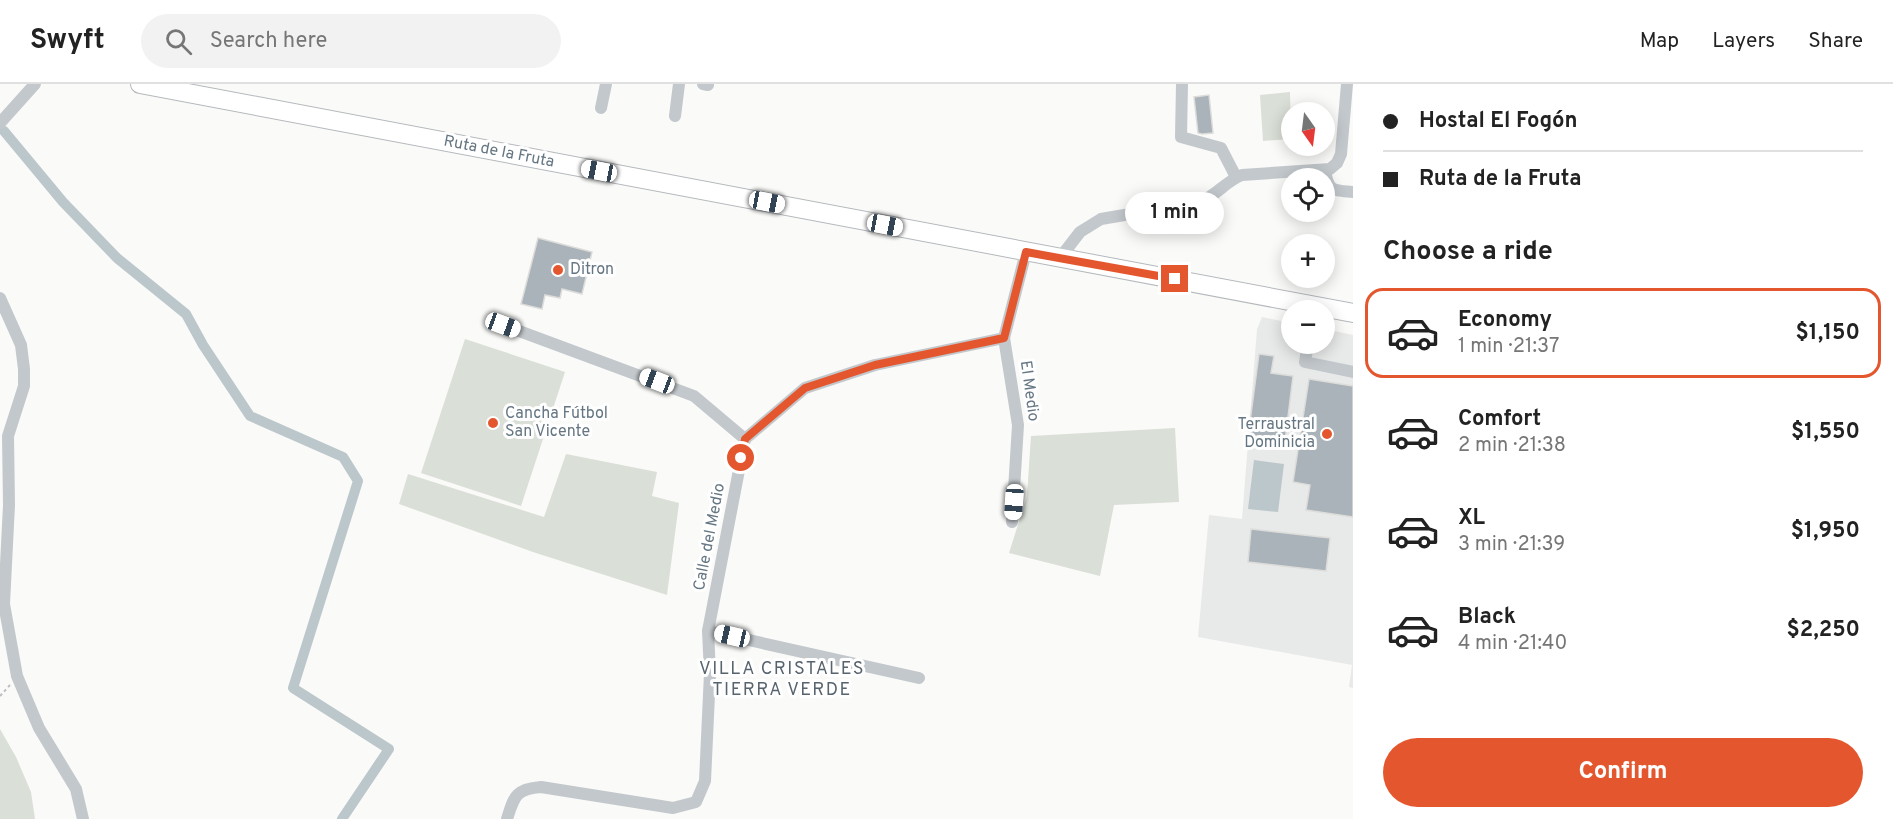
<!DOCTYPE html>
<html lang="en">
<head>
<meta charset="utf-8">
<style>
  body { margin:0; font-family:Overpass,sans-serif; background:#f2f2f2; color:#222; height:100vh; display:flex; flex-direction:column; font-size:22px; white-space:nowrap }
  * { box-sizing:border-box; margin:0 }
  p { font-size:20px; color:#767676 }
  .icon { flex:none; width:33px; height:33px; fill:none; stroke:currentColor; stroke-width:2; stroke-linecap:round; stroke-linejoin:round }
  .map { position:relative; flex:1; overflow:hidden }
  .side { display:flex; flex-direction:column; background:#fff; width:540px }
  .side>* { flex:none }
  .banner { display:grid; align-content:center; height:132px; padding:0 30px; background:#fff }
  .needle { width:39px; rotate:166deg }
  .controls { position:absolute; left:1281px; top:18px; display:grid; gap:12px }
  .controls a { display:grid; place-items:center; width:54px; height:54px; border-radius:50%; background:#fff; box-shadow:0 3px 15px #0003; font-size:30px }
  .end { position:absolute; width:27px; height:27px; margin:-14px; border:8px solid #e4572e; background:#fff; box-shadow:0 0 0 3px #fff }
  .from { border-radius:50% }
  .bubble { position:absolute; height:42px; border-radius:21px; background:#fff; box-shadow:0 3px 15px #0003; font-size:20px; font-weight:700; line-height:42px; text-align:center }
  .car { position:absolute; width:18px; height:36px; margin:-18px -9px; border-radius:8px; box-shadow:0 0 4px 2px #0007; background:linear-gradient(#fff 24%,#345 0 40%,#fff 0 76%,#345 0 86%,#fff 0) }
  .banner b { display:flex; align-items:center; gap:21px; height:57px; font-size:22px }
  .banner b+b { border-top:2px solid #e0e0e0 }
  .banner i { width:15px; height:15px; background:#222 }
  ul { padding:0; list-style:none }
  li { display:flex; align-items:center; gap:18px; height:90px; margin:0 12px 9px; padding:0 18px; border:3px solid transparent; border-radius:18px }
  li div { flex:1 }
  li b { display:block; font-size:22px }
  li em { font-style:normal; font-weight:700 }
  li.active { border-color:#e4572e }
  li>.icon { width:54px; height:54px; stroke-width:1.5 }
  h2 { padding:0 30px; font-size:27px; line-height:72px }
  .primary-button { display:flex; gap:12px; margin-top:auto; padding:12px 30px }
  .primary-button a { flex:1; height:69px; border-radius:36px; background:#e4572e; color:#fff; font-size:24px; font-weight:700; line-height:69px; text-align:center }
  header { display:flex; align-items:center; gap:36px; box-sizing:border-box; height:84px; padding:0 30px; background:#fff; border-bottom:2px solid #e0e0e0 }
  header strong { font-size:28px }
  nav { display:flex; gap:33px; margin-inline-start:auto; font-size:21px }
  .search { width:420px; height:54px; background:#f2f2f2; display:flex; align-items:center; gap:15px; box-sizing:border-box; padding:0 21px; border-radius:33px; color:#767676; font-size:22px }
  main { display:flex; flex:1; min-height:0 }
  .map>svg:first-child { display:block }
  .built { fill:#e8e9e9 }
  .green { fill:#dadfd7 }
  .water { fill:#bbc7cb }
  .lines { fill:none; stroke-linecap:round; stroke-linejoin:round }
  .canal { stroke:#bbc7cb; stroke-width:10 }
  .building { fill:#aab3b9; stroke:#dcdcda; stroke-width:1.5 }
  .highway-casing { stroke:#b4b9bd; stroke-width:20 }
  .path { stroke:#bbbfc2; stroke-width:2; stroke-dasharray:3 3; stroke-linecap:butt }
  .minor { stroke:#c3c8cc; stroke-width:12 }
  .highway { stroke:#fff; stroke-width:18 }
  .route { stroke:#e4572e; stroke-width:8 }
  .poi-dot { fill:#e4572e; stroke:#fff; stroke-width:2 }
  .labels { text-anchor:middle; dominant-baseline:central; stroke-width:6; stroke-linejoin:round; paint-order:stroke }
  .street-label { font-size:16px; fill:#657683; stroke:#fff }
  .poi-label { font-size:16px; fill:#657683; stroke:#fff; text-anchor:start }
  .neighbourhood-label { font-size:18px; letter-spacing:1.5px; fill:#57646e; stroke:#fff }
</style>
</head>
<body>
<header>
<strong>Swyft</strong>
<div class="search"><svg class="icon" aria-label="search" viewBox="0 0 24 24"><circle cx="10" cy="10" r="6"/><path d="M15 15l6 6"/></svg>Search here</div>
<nav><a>Map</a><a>Layers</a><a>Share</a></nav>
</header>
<main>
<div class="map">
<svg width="1353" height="735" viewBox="0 0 1353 735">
  <rect width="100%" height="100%" fill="#fafaf8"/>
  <polygon class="built" points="1262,233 1291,239 1292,260 1324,260 1325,245 1353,251 1353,604 1349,603 1352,581 1198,553 1209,431 1242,435 1257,245"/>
  <g class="green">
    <polygon points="1290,8 1291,55 1263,57 1260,11"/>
    <polygon points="465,255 565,288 521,422 421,389"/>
    <polygon points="1175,344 1179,418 1114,421 1100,492 1009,469 1027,412 1031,352"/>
    <polygon points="566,370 657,388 652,412 679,419 667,511 533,468 399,420 408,390 544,433"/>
    <polygon points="0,645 16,673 31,708 35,735 0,735"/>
  </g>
  <polygon class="water" points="1254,376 1284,380 1278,428 1248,425"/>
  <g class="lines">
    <polyline class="canal" points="4,47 63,118 117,174 186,230 203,261 250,332 343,373 358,397 293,604 389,665 342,735"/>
  </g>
  <g class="building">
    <polygon points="1209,11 1213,49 1202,50 1198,49 1194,13"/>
    <polygon points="538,154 592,168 582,210 562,205 560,214 545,211 542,225 521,220"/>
    <polygon points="1259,270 1274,272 1271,289 1293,292 1285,357 1248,353"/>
    <polygon points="1309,295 1353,302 1353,433 1306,426 1310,401 1293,398"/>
    <polygon points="1251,445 1330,454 1326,487 1248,478"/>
  </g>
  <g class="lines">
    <g class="highway-casing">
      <polyline id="highway" points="140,0 1353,229"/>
    </g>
    <polyline class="path" points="0,612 10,601"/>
    <g class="minor">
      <polyline points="703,0 708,1"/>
      <polyline points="1182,0 1181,53 1221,64 1236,93"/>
      <polyline points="601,24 606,0"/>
      <polyline points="675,32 679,0"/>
      <polyline points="0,39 35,0"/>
      <path d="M 1325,87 C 1329,108 1333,106 1353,108"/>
      <path d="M 1060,174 L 1080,148 L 1101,135 L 1200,118 C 1216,112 1226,97 1242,91 L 1330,85 L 1337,79 L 1341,70 L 1347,0"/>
      <polyline points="0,214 21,261 24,285 24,302 8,352 9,421 4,520 17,592 39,644 76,705 83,735"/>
      <polyline points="503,241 694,312 745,355"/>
      <polyline points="1004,254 1018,341 1012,438"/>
      <polyline points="1308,260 1305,278 1353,288"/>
      <polyline points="708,547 919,594"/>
      <path d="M 507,735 C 514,713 515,705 541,703 L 673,724 L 696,718 L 705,697 L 710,589 L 708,547 L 745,355 L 805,304 L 875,281 L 1004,254 L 1026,168"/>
    </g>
    <use href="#highway" class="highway"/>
  </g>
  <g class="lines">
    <polyline class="route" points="741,374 745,355 805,304 875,281 1004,254 1026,168 1175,195"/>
  </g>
  <g class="poi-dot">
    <circle cx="558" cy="186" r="6"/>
    <circle cx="493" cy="339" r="6"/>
    <circle cx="1327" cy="350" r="6"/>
  </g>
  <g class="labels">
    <g class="street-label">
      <text transform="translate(499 68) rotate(11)">Ruta de la Fruta</text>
      <text transform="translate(1029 307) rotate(82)">El Medio</text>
      <text transform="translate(710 453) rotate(-79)">Calle del Medio</text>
    </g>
    <g class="poi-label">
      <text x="570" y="186">Ditron</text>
      <text x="505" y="330">Cancha Fútbol<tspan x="505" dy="18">San Vicente</tspan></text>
      <text x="1315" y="341" text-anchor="end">Terraustral<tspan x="1315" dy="18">Dominicia</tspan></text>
    </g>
    <g class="neighbourhood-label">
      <text x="782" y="585">VILLA CRISTALES<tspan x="782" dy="21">TIERRA VERDE</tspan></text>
    </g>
  </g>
</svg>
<div class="controls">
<a><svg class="needle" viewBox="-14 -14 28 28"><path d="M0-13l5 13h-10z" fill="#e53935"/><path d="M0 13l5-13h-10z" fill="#767676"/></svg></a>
<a><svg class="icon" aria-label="locate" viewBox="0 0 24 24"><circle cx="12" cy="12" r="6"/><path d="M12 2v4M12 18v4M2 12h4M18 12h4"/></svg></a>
<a>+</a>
<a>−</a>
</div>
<i class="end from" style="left:741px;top:374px"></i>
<i class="end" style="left:1175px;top:195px"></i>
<div class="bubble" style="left:1125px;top:108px;width:99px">1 min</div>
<i class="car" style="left:599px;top:87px;rotate:281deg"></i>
<i class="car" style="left:767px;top:118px;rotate:101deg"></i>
<i class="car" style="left:885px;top:141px;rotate:101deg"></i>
<i class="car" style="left:503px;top:241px;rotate:110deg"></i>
<i class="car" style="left:657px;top:297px;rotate:291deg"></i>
<i class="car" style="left:1014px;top:418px;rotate:184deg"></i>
<i class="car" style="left:732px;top:552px;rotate:283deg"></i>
</div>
<section class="side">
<div class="banner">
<b><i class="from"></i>Hostal El Fogón</b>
<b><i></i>Ruta de la Fruta</b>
</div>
<h2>Choose a ride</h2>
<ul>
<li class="active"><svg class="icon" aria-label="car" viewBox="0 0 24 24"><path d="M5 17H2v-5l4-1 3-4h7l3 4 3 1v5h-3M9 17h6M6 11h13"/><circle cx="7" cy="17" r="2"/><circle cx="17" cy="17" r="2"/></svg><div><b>Economy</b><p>1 min · 21:37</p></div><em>$1,150</em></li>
<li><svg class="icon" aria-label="car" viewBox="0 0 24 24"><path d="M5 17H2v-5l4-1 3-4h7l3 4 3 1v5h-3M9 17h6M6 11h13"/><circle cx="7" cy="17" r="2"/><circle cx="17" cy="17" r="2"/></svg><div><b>Comfort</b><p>2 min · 21:38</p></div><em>$1,550</em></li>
<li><svg class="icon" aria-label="car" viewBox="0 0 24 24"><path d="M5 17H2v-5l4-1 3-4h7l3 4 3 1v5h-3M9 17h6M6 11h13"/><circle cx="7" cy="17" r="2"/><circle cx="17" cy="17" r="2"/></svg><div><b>XL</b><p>3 min · 21:39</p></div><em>$1,950</em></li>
<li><svg class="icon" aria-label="car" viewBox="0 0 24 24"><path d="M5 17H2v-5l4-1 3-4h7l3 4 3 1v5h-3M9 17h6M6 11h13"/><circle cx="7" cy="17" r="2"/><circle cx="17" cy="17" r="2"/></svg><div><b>Black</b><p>4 min · 21:40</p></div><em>$2,250</em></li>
</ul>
<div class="primary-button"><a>Confirm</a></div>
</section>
</main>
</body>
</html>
